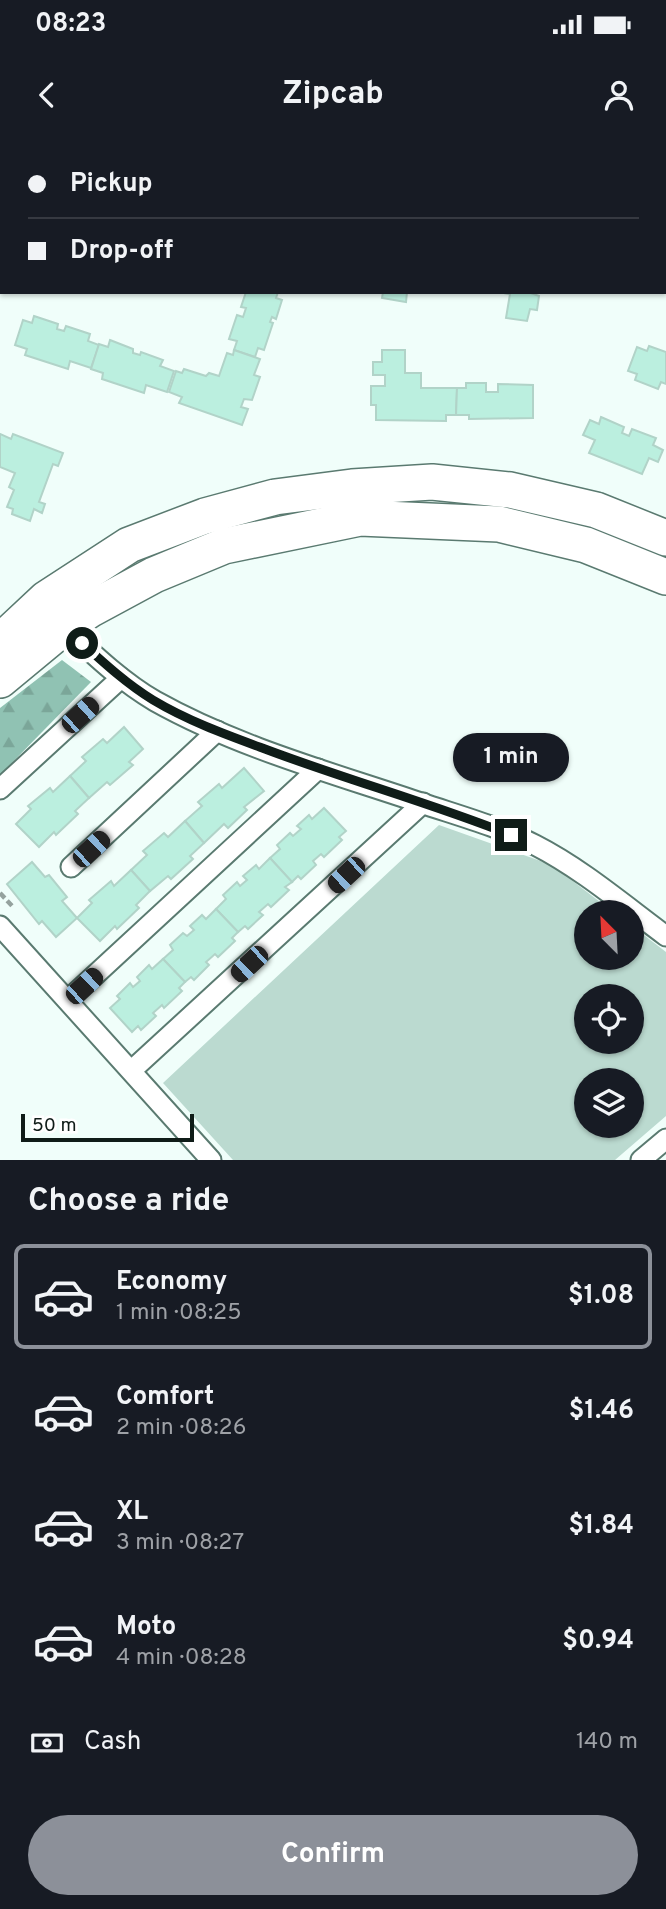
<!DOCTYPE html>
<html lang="en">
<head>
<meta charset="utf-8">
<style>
  body { margin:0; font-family:Overpass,sans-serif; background:#20242c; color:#f1f3f6; height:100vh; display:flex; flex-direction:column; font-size:26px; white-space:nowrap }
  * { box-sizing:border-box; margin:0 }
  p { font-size:23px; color:#9ea1a6 }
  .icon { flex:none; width:38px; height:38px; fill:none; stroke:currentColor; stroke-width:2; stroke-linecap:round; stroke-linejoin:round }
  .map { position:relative; height:1020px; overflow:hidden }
  .details { display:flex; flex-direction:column; background:#171b24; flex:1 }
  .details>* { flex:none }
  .banner { position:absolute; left:0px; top:0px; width:667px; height:154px; box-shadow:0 2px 5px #0004; display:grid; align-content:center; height:154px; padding:0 28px; background:#171b24 }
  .needle { width:46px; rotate:336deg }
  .controls { position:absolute; left:574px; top:760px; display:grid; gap:14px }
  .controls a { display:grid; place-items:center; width:70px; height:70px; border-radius:50%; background:#171b24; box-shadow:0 2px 5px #0004; font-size:35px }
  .scale { position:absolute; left:21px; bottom:18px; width:173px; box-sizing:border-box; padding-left:7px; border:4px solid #0f1c18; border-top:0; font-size:19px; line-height:24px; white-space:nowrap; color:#0f1c18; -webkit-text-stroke:5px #fff; paint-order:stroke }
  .end { position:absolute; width:32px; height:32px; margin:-16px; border:9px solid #0f1c18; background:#fff; box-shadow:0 0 0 4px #fff }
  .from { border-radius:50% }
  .bubble { position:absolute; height:49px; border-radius:24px; background:#171b24; box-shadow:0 2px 5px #0004; font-size:23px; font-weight:700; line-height:49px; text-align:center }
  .car { position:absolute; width:21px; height:42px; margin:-21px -10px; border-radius:9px; box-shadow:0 0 5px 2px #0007; background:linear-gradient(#222 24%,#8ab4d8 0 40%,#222 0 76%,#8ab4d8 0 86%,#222 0) }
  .banner b { display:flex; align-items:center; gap:24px; height:66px; font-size:26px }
  .banner b+b { border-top:2px solid #363941 }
  .banner i { width:18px; height:18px; background:#f1f3f6 }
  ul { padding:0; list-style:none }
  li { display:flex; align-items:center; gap:21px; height:105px; margin:0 14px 10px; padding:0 14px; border:4px solid transparent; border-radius:10px }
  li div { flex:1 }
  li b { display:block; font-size:26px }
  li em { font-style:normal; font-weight:700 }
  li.on { border-color:#8c9099 }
  li>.icon { width:63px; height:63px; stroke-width:1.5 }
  h2 { padding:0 28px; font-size:32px; line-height:84px }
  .pay { display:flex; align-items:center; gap:18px; height:77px; padding:0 28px; font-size:26px }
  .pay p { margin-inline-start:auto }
  .cta { display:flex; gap:14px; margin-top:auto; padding:14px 28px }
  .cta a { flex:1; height:80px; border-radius:42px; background:#8c9099; color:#fff; font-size:28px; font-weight:700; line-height:80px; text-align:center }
  .status { display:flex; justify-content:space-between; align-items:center; height:49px; padding:0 35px; background:#171b24; direction:ltr }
  .status svg { height:19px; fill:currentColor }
  header { display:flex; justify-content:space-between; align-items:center; height:91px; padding:0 28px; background:#171b24; font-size:32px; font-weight:700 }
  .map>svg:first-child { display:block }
  .grass { fill:#bbdad0; fill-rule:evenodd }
  .forest { fill:url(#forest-firs) }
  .building { fill:#bbefdf; stroke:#b1d3c8; stroke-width:2 }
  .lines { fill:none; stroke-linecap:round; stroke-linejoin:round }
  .street-casing { stroke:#5a7a70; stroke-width:23 }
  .highway-casing { stroke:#5a7a70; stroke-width:38 }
  .path { stroke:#95a29e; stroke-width:4.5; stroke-dasharray:7 3.5; stroke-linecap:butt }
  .street { stroke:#fff; stroke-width:19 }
  .highway { stroke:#fff; stroke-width:35 }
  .route { stroke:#0f1c18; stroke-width:9 }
</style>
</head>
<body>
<div class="status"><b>08:23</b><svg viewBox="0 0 49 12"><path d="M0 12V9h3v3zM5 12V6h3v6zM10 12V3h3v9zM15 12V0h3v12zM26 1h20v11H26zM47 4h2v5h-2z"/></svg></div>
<header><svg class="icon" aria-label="back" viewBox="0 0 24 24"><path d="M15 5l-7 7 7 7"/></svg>Zipcab<svg class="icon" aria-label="person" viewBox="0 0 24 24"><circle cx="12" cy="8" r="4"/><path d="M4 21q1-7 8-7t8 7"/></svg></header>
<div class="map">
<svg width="666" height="1020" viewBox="0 0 666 1020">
  <defs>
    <pattern id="forest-firs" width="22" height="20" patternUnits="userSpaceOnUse" patternTransform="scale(1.75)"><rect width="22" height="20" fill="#90c2b3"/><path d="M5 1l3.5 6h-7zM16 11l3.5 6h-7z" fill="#7ba699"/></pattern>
  </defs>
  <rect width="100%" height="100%" fill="#f0fefa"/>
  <path class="grass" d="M 439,685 L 552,725 L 613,772 L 586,772 L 586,817 L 632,817 L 632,786 L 666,812 L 666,976 L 615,1020 L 233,1020 L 163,943 ZM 586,856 L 632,856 L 632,901 L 586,901 ZM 586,940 L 632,940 L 632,985 L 586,985 Z"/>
  <polygon class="forest" points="62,520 91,542 0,635 0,568"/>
  <g class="building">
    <polygon points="246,152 278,152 276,158 282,160 276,179 272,177 270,182 273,183 264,210 258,208 255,217 234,210 237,201 229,199 237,175 243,177 246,168 241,167"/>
    <polygon points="383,152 407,152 406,162 382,158"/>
    <polygon points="497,152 528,152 539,156 537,170 530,169 527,181 506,178 510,154"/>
    <polygon points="34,176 58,184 57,189 64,191 66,186 90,194 88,201 99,205 91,228 70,221 68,229 25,215 27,209 15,205 23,180 32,183"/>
    <polygon points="110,200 133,209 133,213 140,215 141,212 163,220 160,226 174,231 167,252 146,245 144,253 102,239 103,233 91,229 99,204 108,207"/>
    <polygon points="649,206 666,212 666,244 661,242 658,249 635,240 637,234 628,231 637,207 647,211"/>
    <polygon points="234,210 260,219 254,235 260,237 252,260 244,259 241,267 248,269 242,285 179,263 182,257 169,252 176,231 182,233 184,229 206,236 209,233 219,236 227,213 233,215"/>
    <polygon points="382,210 405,210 405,233 421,233 421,248 457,248 456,275 446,275 446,281 376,280 376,265 371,265 371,246 385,246 385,235 373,235 373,222 382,222"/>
    <polygon points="466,243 486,243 486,252 498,252 498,244 533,245 533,278 469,279 469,275 456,275 457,248 466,248"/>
    <polygon points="601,277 624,287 622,293 629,296 632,289 656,298 653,305 663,310 658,322 649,318 642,334 589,313 595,300 583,295 590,280 599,284"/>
    <polygon points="0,294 11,299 13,294 63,313 58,326 53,324 39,362 45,364 42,373 34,369 30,381 12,374 13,369 7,367 14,350 9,347 15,333 0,327"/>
    <polygon points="124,587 143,609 129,622 133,625 110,645 107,642 89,658 70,636 86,621 82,617 103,599 107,603"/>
    <polygon points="244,628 264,651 244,667 247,670 228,688 224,684 204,703 185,681 202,666 198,662 219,644 222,648"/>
    <polygon points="70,636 89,658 75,671 78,674 56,695 54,692 39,707 16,684 31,669 28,666 50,648 53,652"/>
    <polygon points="324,668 346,691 339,697 342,700 324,717 321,714 313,721 316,725 301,739 298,736 292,742 270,718 280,709 277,705 290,693 293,696 301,689 297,686 309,675 312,679"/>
    <polygon points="185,681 204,703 190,716 193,719 171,739 168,736 150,751 131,730 147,715 143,711 164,693 168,697"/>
    <polygon points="270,718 292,742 285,747 289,750 271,767 268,764 259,772 263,775 248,789 245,786 238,792 216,769 226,759 223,755 237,742 240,746 247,740 243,736 256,725 259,729"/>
    <polygon points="32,722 45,737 49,735 67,757 62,761 77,778 56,797 42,781 39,784 7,744"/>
    <polygon points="131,730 150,751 136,765 139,768 117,789 115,786 100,801 77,778 92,763 89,760 111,741 114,746"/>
    <polygon points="216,769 238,792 232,798 235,801 218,817 215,814 206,822 209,825 194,840 191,837 185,842 163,819 173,810 170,805 183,793 187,796 194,790 190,786 202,775 206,779"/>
    <polygon points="163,819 185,842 179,848 182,851 164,868 162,865 153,873 156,876 141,890 138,886 132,892 110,868 120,859 117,856 130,843 133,847 140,841 137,837 149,825 152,829"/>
  </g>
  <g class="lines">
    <g class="street-casing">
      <g id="street">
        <path d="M 64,487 C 93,514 121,541 155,561 C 237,607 332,633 421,663 C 460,676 500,687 535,705 C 582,729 624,765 666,796"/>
        <polyline points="0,649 121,538"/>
        <polyline points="71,727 217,591"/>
        <polyline points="0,786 211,1020"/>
        <polyline points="68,860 318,629"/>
        <polyline points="132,930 423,663"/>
        <polyline points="641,1020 666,999"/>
      </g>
    </g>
    <g class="highway-casing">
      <g id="highway">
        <polyline points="0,502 46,459 129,405 205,376 275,357 352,347 432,342 510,350 596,370 666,398"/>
        <polyline points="0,540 64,487 91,469 154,435 224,406 360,378 499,384 586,405 666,437"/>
      </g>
    </g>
    <polyline class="path" points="0,753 14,768"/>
    <use href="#street" class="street"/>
    <use href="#highway" class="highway"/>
  </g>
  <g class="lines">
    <path class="route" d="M 82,503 C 105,524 127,544 153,560 C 188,581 227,595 265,609 C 347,640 431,663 511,695"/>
  </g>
</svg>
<div class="controls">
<a><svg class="needle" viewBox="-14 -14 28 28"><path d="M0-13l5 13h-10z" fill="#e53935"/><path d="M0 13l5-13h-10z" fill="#9ea1a6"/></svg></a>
<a><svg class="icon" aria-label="locate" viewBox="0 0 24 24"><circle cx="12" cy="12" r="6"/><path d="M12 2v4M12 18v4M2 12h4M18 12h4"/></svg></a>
<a><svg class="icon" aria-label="layers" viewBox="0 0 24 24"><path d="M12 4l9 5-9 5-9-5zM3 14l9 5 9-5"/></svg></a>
</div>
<div class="scale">50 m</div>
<i class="end from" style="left:82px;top:503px"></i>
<i class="end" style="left:511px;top:695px"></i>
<div class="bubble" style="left:453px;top:593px;width:116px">1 min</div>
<i class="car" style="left:80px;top:575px;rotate:48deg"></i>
<i class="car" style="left:91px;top:709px;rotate:47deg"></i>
<i class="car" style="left:346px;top:735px;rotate:227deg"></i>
<i class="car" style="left:249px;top:824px;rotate:227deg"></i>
<i class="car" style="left:84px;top:846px;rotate:47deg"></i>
<div class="banner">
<b><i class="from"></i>Pickup</b>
<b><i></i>Drop-off</b>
</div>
</div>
<section class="details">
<h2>Choose a ride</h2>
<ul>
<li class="on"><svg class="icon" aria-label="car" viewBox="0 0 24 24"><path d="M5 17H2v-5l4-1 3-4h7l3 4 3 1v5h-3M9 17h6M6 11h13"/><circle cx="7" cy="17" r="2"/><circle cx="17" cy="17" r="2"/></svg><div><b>Economy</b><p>1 min · 08:25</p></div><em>$1.08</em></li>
<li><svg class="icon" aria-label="car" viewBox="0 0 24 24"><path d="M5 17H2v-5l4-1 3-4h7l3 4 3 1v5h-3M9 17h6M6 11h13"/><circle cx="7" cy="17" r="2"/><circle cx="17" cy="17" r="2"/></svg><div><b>Comfort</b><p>2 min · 08:26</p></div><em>$1.46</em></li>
<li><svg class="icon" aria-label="car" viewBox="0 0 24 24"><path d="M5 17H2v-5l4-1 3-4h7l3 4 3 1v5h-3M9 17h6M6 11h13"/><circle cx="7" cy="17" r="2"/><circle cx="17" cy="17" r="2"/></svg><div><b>XL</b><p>3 min · 08:27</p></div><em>$1.84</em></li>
<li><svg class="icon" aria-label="car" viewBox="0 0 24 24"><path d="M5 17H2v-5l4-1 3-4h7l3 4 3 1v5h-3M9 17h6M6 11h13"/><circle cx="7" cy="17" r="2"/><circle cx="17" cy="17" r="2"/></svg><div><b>Moto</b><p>4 min · 08:28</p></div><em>$0.94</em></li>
</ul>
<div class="pay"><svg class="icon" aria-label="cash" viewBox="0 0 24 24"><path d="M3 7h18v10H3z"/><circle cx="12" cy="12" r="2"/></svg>Cash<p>140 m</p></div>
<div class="cta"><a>Confirm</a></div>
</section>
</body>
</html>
